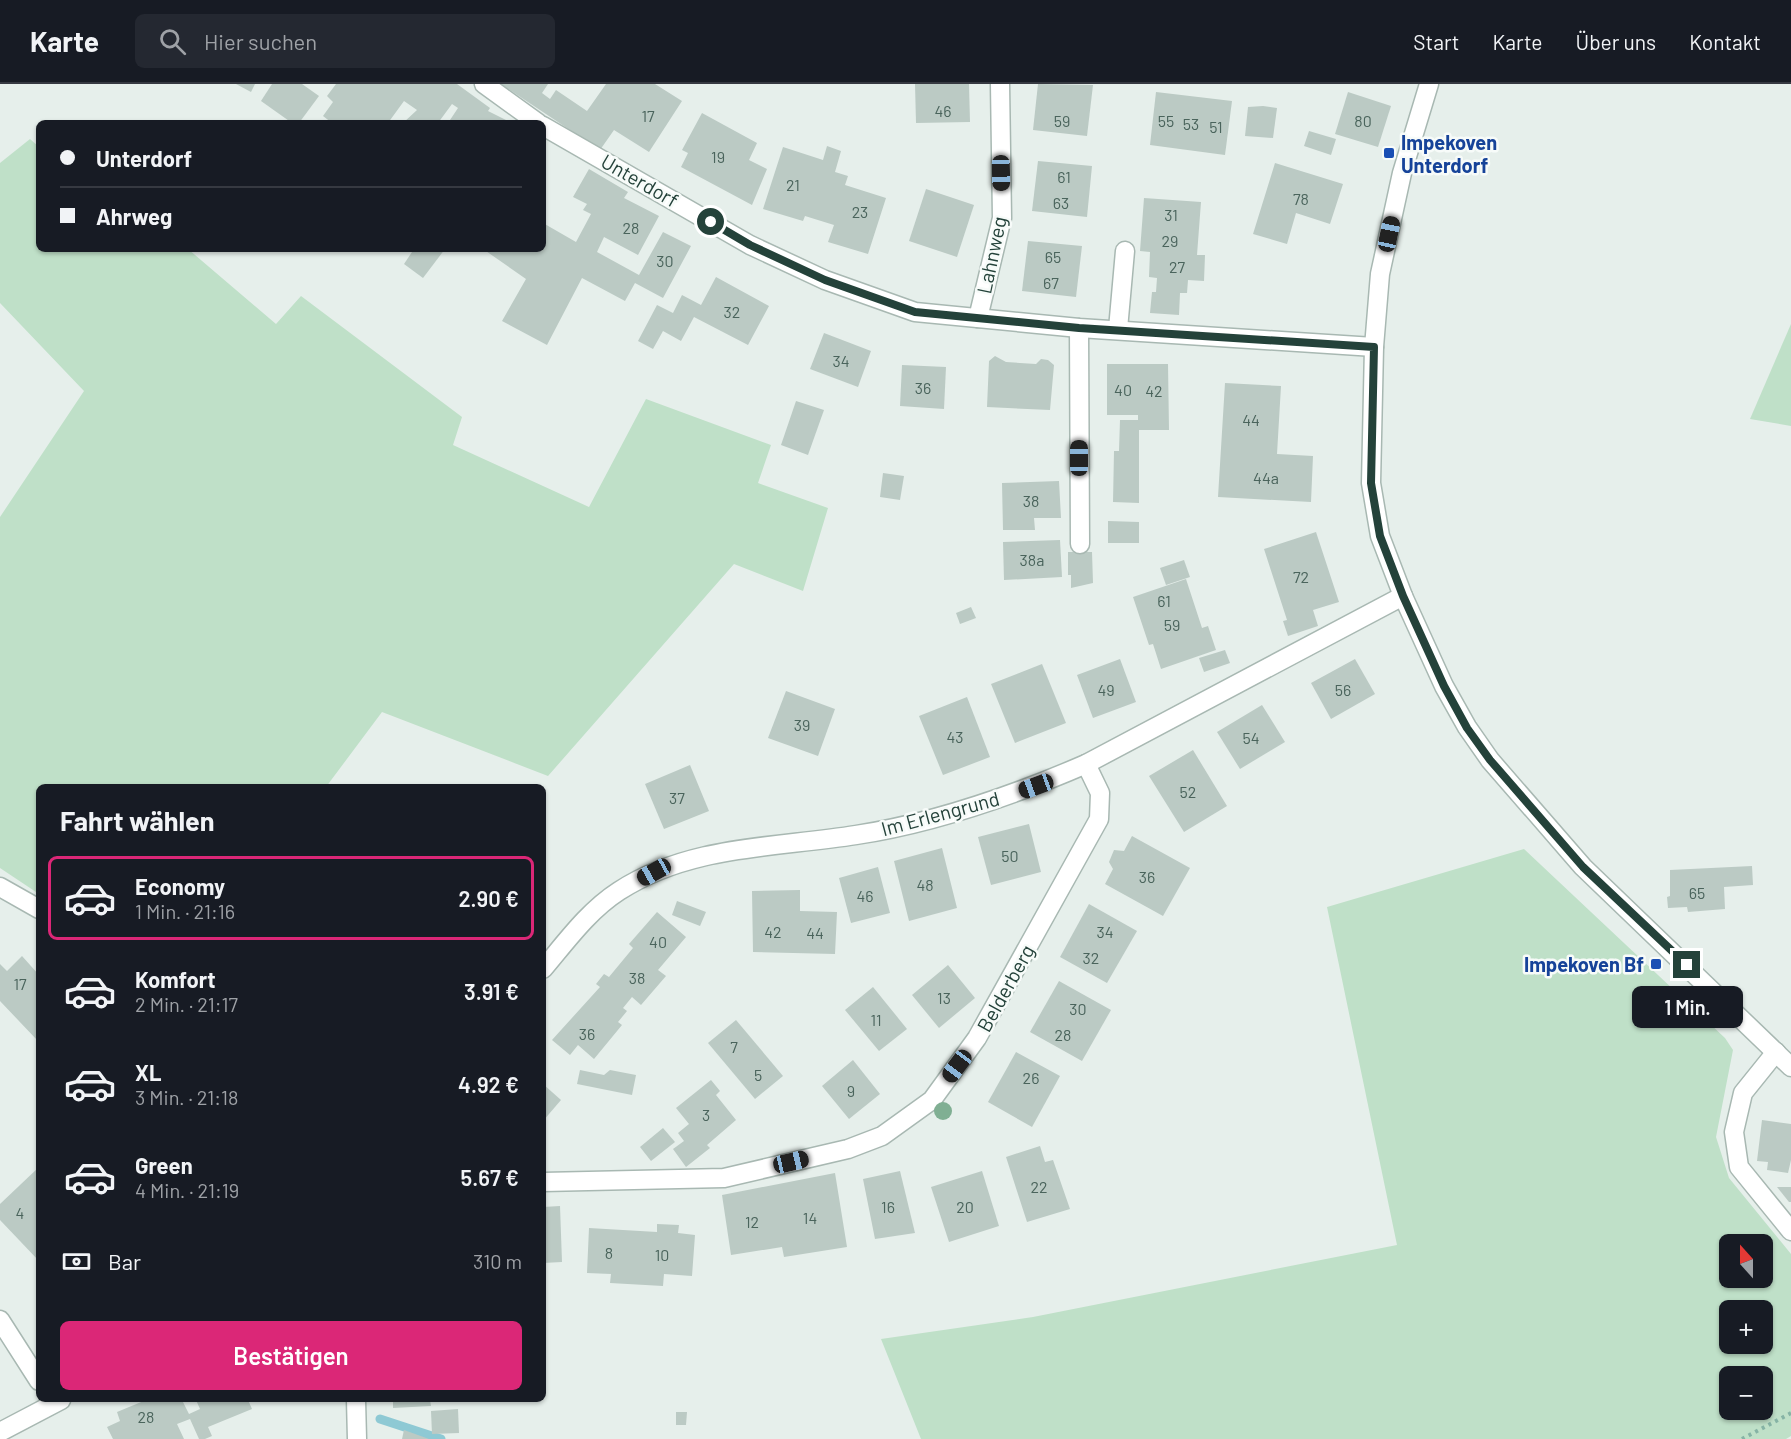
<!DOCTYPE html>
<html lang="de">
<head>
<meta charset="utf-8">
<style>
  body { margin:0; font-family:Barlow,sans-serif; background:#242831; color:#f1f3f6; height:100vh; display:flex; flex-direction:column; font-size:22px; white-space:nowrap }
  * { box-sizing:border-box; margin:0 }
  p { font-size:20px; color:#9ea1a6 }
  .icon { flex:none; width:33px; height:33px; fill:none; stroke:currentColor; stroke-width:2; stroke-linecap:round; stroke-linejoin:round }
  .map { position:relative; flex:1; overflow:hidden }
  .panel { position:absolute; left:36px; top:700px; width:510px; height:618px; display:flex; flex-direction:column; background:#171b24; border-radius:9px; box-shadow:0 2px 4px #0004 }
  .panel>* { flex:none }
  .hud { position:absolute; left:36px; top:36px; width:510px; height:132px; border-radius:9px; box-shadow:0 2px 4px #0004; display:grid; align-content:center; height:132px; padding:0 24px; background:#171b24 }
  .needle { width:39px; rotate:339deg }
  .fabs { position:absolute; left:1719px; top:1150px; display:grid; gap:12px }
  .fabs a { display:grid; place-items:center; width:54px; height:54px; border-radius:9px; background:#171b24; box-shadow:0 2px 4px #0004; font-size:30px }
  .end { position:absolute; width:27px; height:27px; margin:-14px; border:8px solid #24423a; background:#fff; box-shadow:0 0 0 3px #fff }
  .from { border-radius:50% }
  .bubble { position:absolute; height:42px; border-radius:9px; background:#171b24; box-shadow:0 2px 4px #0004; font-size:20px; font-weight:600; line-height:42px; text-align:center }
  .car { position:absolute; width:18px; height:36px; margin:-18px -9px; border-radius:8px; box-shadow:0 0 4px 2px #0007; background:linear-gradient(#222 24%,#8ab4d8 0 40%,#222 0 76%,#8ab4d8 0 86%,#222 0) }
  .hud b { display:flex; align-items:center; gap:21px; height:57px; font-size:22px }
  .hud b+b { border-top:2px solid #363941 }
  .hud i { width:15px; height:15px; background:#f1f3f6 }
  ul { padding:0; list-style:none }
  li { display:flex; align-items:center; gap:18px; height:84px; margin:0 12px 9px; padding:0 12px; border:3px solid transparent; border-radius:9px }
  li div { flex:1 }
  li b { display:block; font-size:22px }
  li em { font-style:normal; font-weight:600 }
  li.active { border-color:#db2777 }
  li>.icon { width:54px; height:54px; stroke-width:1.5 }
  h2 { padding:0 24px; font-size:27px; line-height:72px }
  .pay { display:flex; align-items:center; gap:15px; height:66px; padding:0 24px; font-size:22px }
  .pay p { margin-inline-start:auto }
  .primary-button { display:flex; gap:12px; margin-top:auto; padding:12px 24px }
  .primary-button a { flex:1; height:69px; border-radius:9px; background:#db2777; color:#fff; font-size:24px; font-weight:600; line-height:69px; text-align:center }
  header { display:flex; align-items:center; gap:36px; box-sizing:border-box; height:84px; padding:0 30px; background:#171b24; border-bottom:2px solid #363941 }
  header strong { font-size:28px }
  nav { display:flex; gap:33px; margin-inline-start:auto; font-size:21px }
  .search { width:420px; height:54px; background:#242831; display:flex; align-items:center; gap:15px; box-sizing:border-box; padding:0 21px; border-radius:9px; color:#9ea1a6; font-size:22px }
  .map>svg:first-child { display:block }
  .green { fill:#bfe0c8; fill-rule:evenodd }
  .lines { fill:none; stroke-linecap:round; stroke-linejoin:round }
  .stream { stroke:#8ec9d4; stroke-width:9 }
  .building { fill:#bbcac4 }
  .minor-casing { stroke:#a8b8b2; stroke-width:21 }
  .path { stroke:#86b3a5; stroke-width:4; stroke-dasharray:3 4.5; stroke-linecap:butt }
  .minor { stroke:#fff; stroke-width:18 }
  .tree { fill:#80af93 }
  .route { stroke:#24423a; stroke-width:8 }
  .transit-dot { fill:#1a4fb4; stroke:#f7fbf9; stroke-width:2 }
  .labels { text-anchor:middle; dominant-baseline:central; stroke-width:5; stroke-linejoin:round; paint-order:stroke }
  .number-label { font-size:16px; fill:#4a645c }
  .transit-label { font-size:20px; font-weight:bold; fill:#164399; stroke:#f7fbf9; text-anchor:start }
  .street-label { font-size:20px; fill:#24423a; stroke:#f7fbf9 }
</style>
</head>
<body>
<header>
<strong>Karte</strong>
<div class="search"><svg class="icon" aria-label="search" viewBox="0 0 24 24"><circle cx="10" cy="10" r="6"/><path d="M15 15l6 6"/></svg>Hier suchen</div>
<nav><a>Start</a><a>Karte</a><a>Über uns</a><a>Kontakt</a></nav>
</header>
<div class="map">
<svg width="1791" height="1355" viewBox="0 0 1791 1355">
  <rect width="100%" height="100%" fill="#e6efeb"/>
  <g class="green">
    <polygon points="30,55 39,63 39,165 188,165 276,240 301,212 462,333 453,361 589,423 646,315 771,361 758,399 828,424 803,507 734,480 548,692 382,628 326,703 39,704 39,810 0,784 0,433 84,307 0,219 0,79"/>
    <polygon points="1791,240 1791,342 1750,335"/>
    <path d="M 1524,765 L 1725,954 L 1733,966 L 1716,1053 L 1729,1094 L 1791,1170 L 1791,1352 L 1786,1355 L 921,1355 L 881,1255 L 1033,1233 L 1397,1161 L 1327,823 ZM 1730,1161 L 1762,1161 L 1762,1194 L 1730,1194 ZM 1730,1227 L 1762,1227 L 1762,1260 L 1730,1260 ZM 1730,1293 L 1762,1293 L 1762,1326 L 1730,1326 Z"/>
  </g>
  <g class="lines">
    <polyline class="stream" points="380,1335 441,1355"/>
  </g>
  <g class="building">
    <polygon points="236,0 255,0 251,8"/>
    <polygon points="272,0 302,0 319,12 299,39 292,39 261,17"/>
    <polygon points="336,0 457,0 490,24 488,27 512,39 448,39 458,24 452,20 438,39 403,39 417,26 404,17 388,39 332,39 323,32 333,18 327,12"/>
    <polygon points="501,0 548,0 542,9 550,15 556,6 587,27 606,0 655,0 682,17 649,68 614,46 600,66"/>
    <polygon points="915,0 969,0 970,38 916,39"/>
    <polygon points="1038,0 1093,1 1087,52 1033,46"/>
    <polygon points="1156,8 1232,17 1225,71 1150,61"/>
    <polygon points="1348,8 1391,22 1378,63 1335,50"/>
    <polygon points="1263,22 1277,24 1273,54 1245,52 1248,23"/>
    <polygon points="702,29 757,59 749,76 767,85 752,121 681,83 688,69 682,66"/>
    <polygon points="1309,47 1336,55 1331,71 1304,62"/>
    <polygon points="827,62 841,67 835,88 848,92 845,101 886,114 868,170 828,158 834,141 805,132 803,137 763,125 783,63 823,76"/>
    <polygon points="1038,77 1092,82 1087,133 1032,127"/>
    <polygon points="1275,79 1343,100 1330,140 1296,129 1287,160 1253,150"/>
    <polygon points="589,85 628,108 624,114 659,132 638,171 604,153 597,168 639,191 663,148 691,162 663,214 635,199 625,217 582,194 547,261 502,237 526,195 483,165 543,165 543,139 576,158 591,130 583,126 587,120 573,113"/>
    <polygon points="926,105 974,121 957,173 909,157"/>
    <polygon points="1144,114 1201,118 1197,171 1205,171 1204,197 1188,196 1187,209 1180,209 1179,231 1150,229 1152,208 1156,208 1157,194 1149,193 1150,168 1140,167"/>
    <polygon points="1028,157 1082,162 1076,213 1022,207"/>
    <polygon points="414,165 445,165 423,194 404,180"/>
    <polygon points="716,193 769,222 748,261 694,233 681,257 663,247 653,265 638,257 657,221 673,229 682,211 701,221"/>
    <polygon points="824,249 871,267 858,303 810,285"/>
    <polygon points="995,272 1006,278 1036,280 1041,275 1048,276 1054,281 1050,326 987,323 989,277"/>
    <polygon points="1107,280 1168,280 1169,346 1139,346 1139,419 1113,418 1114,367 1119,367 1120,336 1138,336 1138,331 1107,331"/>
    <polygon points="902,281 946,283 944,325 900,322"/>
    <polygon points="1225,299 1281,302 1277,370 1313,372 1311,418 1218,413"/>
    <polygon points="796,317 824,326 808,371 781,361"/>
    <polygon points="883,389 904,392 900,416 880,413"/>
    <polygon points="1059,397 1061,434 1034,434 1035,446 1003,446 1002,399"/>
    <polygon points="1108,437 1139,438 1139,459 1108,459"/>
    <polygon points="1316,448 1339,518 1313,526 1318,542 1288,552 1283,537 1287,536 1264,465"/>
    <polygon points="1060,456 1062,493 1004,496 1003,458"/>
    <polygon points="1068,468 1092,468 1093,499 1071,504 1071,491 1068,491"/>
    <polygon points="1184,476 1190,493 1166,501 1160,484"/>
    <polygon points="1186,495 1202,544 1208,542 1216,566 1161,585 1153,560 1149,561 1133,513"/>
    <polygon points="971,523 976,534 960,540 956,529"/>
    <polygon points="1225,566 1230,579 1204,588 1199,574"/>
    <polygon points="1120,575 1136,618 1093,634 1077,591"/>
    <polygon points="1355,575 1375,610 1331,635 1311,599"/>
    <polygon points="1042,580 1066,639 1015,659 991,600"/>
    <polygon points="786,607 835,625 818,672 768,654"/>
    <polygon points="967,613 990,673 943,691 919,632"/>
    <polygon points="1262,621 1285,658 1240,685 1217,648"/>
    <polygon points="1193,666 1227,722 1184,748 1149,692"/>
    <polygon points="690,681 709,727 664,745 645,700"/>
    <polygon points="1029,740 1041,788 991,801 978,753"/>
    <polygon points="1132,752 1190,784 1163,832 1105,800 1113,785 1109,778 1114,766 1124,767"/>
    <polygon points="942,764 957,824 909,837 894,777"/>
    <polygon points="1752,782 1753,801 1724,803 1725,825 1688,828 1687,823 1668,824 1667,813 1670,812 1670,786"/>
    <polygon points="878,783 890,829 851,839 839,794"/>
    <polygon points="800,806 800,827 837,828 835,870 753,868 752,807"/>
    <polygon points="677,817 706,828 700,842 672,831"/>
    <polygon points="1089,820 1137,847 1107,899 1060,873"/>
    <polygon points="657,828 686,853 658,886 666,892 641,921 632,913 623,924 627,927 618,938 622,941 594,975 578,961 570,971 552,956 600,903 596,900 604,890 609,893 633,864 629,860"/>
    <polygon points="22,872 39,891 37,956 0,917 0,880 7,887"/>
    <polygon points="948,881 975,914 939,944 912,911"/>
    <polygon points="1059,897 1111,926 1082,977 1030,948"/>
    <polygon points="873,903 907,945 879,967 845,926"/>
    <polygon points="736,936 783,992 755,1015 708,959"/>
    <polygon points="1016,968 1060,992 1032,1043 988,1018"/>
    <polygon points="853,976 880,1010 849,1035 822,1002"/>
    <polygon points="580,986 604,991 610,986 636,991 632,1011 577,1000"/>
    <polygon points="711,996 720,1007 716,1011 736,1036 707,1061 710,1064 686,1083 673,1065 684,1057 678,1049 689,1040 676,1024"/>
    <polygon points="543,1000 561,1016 543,1037"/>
    <polygon points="1762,1036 1791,1040 1791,1076 1788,1089 1767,1086 1768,1078 1757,1077"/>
    <polygon points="663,1044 675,1058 651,1077 640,1063"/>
    <polygon points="1040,1062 1045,1078 1053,1076 1070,1125 1027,1138 1006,1073"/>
    <polygon points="39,1083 39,1177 0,1136 0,1120"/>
    <polygon points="900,1087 915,1149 875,1155 863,1095"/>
    <polygon points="982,1087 999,1142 949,1158 931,1103"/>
    <polygon points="835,1089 847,1163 784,1173 782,1163 731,1171 722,1111"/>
    <polygon points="1777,1103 1791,1103 1791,1118 1789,1118"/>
    <polygon points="560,1122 562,1178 543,1179 543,1123"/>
    <polygon points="657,1140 679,1141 678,1149 695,1151 692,1192 664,1190 663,1202 610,1199 611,1190 587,1189 589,1144 657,1148"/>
    <polygon points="146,1316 182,1316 189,1330 200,1325 196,1316 248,1316 252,1325 208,1343 212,1352 205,1355 199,1355 190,1335 177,1340 184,1355 113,1355 107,1343 120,1337 117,1328"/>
    <polygon points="393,1316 430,1316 431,1322 393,1324"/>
    <polygon points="458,1325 459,1349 432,1350 431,1327"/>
    <polygon points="676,1328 687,1328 686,1341 676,1341"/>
    <polygon points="404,1346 429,1355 402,1355"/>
  </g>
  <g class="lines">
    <g class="minor-casing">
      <g id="minor">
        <polyline points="484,0 538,39"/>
        <polyline points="1429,0 1402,89 1380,190 1374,263 1371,399 1380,452 1403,512 1444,602 1467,643 1490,676 1583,783 1791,983"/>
        <polyline points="543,42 750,161 825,196 915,228 1079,244 1374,263"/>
        <polyline points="978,234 1002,134 1000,0"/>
        <polyline points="1079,244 1080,460"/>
        <polyline points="1118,245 1125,167"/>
        <polyline points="0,803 39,825"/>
        <path d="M 543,885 C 566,858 588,827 619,807 C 690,761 775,764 856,751 C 935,739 1012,712 1086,680 L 1403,512"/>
        <polyline points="1776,968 1743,1009 1734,1048 1739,1083 1791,1147"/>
        <polyline points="543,1098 724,1094 848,1065 882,1052 932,1016 977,954 1099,735 1100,709 1086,680"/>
        <polyline points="0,1236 39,1297"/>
        <polyline points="356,1316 357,1355"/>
        <polyline points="0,1348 61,1316"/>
      </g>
    </g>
    <polyline class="path" points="1742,1355 1791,1329"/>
    <use href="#minor" class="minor"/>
  </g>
  <circle class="tree" cx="943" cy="1027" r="9"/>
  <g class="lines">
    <polyline class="route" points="711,138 750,161 825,196 915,228 1079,244 1374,263 1371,399 1380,452 1403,512 1444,602 1467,644 1490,676 1583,783 1687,881"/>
  </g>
  <g class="transit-dot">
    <rect x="1383" y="63" width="12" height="12" rx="3"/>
    <rect x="1650" y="874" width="12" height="12" rx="3"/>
  </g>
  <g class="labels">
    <g class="number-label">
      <text x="943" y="26">46</text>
      <text x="648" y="31">17</text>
      <text x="1062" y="36">59</text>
      <text x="1166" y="36">55</text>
      <text x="1363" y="36">80</text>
      <text x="1191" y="39">53</text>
      <text x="1216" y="42">51</text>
      <text x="718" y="72">19</text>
      <text x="1064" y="92">61</text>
      <text x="793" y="100">21</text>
      <text x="1301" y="114">78</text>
      <text x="1061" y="118">63</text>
      <text x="860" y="127">23</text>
      <text x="1171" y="130">31</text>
      <text x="631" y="143">28</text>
      <text x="1170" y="156">29</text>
      <text x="1053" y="172">65</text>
      <text x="665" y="176">30</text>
      <text x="1177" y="182">27</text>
      <text x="1051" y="198">67</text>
      <text x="732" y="227">32</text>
      <text x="841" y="276">34</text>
      <text x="923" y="303">36</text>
      <text x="1123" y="305">40</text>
      <text x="1154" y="306">42</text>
      <text x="1251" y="335">44</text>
      <text x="1266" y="393">44a</text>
      <text x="1031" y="416">38</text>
      <text x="1032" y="475">38a</text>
      <text x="1301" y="492">72</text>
      <text x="1164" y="516">61</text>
      <text x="1172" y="540">59</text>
      <text x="1106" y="605">49</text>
      <text x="1343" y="605">56</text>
      <text x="802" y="640">39</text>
      <text x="955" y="652">43</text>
      <text x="1251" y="653">54</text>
      <text x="1188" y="707">52</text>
      <text x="677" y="713">37</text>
      <text x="1010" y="771">50</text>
      <text x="1147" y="792">36</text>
      <text x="925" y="800">48</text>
      <text x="1697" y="808">65</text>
      <text x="865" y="811">46</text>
      <text x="773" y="847">42</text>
      <text x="1105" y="847">34</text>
      <text x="815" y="848">44</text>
      <text x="658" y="857">40</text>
      <text x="1091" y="873">32</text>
      <text x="637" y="893">38</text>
      <text x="20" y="899">17</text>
      <text x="944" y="913">13</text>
      <text x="1078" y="924">30</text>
      <text x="876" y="935">11</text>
      <text x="587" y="949">36</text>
      <text x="1063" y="950">28</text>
      <text x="734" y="962">7</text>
      <text x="758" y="990">5</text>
      <text x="1031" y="993">26</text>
      <text x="851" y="1006">9</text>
      <text x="706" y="1030">3</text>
      <text x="1039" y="1102">22</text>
      <text x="888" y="1122">16</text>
      <text x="965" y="1122">20</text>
      <text x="20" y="1128">4</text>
      <text x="810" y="1133">14</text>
      <text x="752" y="1137">12</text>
      <text x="609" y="1168">8</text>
      <text x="662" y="1170">10</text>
      <text x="146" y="1332">28</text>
    </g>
    <g class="transit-label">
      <text x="1401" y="58">Impekoven<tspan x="1401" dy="23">Unterdorf</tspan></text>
      <text x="1644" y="880" text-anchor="end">Impekoven Bf</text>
    </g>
    <g class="street-label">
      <text transform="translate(640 96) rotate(30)">Unterdorf</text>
      <text transform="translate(991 171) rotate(-78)">Lahnweg</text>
      <text transform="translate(940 729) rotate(-15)">Im Erlengrund</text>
      <text transform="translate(1005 904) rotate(-61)">Belderberg</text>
    </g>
  </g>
</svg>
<div class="fabs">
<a><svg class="needle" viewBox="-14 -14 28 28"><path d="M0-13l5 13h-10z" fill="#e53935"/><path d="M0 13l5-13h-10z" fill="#9ea1a6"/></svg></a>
<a>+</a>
<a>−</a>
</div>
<i class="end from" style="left:711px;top:138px"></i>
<i class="end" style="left:1687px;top:881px"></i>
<div class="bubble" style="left:1632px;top:902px;width:111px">1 Min.</div>
<i class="car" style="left:1001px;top:89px;rotate:179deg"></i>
<i class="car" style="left:1389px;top:150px;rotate:12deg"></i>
<i class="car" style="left:1079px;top:374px;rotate:0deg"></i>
<i class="car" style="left:1036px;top:702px;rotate:250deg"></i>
<i class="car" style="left:654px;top:788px;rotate:241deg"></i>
<i class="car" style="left:957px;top:982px;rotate:217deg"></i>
<i class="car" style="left:791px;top:1078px;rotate:77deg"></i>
<div class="hud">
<b><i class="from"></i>Unterdorf</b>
<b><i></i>Ahrweg</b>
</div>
<section class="panel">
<h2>Fahrt wählen</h2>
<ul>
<li class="active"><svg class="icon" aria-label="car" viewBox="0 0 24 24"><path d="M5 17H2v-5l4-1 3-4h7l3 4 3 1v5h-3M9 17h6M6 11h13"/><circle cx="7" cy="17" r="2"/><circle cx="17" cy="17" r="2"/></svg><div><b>Economy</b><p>1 Min. · 21:16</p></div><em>2.90 €</em></li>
<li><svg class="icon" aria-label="car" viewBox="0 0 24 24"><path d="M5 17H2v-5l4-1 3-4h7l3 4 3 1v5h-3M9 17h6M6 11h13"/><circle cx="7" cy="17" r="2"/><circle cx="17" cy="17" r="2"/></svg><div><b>Komfort</b><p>2 Min. · 21:17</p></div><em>3.91 €</em></li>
<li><svg class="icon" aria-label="car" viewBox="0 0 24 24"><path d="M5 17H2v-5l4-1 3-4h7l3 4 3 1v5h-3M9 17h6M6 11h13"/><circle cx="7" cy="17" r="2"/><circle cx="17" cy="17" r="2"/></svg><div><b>XL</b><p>3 Min. · 21:18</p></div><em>4.92 €</em></li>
<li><svg class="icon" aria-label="car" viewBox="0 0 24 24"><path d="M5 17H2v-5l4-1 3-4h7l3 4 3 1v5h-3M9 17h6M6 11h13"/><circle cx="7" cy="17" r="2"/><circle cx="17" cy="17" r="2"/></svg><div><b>Green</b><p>4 Min. · 21:19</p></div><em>5.67 €</em></li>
</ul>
<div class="pay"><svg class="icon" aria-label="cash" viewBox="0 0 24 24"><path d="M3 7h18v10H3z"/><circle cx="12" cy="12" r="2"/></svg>Bar<p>310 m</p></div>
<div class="primary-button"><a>Bestätigen</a></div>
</section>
</div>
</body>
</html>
